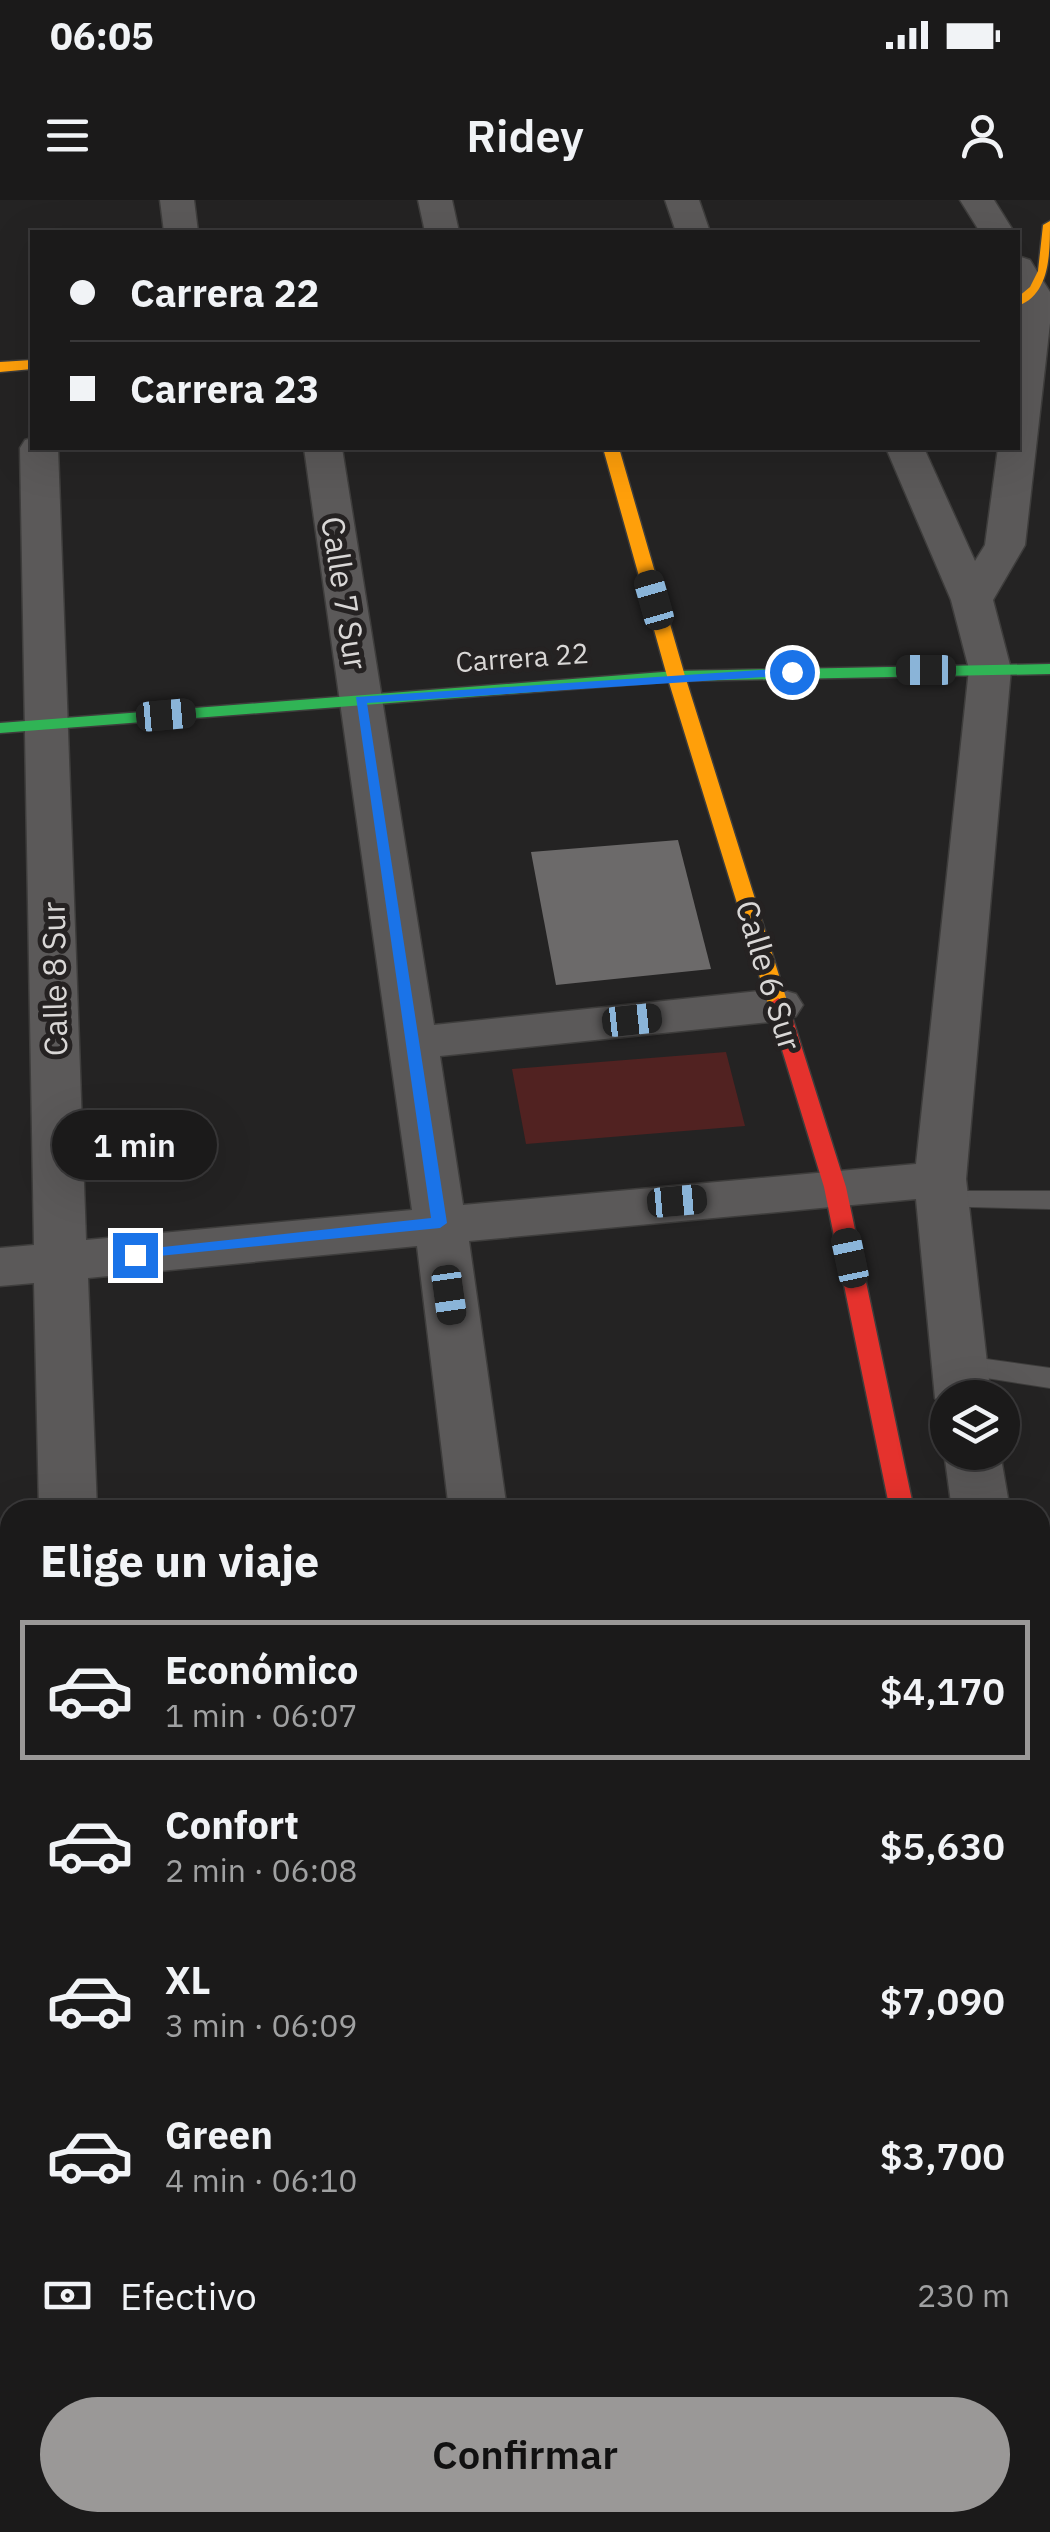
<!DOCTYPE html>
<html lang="es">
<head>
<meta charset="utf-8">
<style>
  body { margin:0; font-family:"IBM Plex Sans",sans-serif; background:#282727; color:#f1f3f6; height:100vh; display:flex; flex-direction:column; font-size:38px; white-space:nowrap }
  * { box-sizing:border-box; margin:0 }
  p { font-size:32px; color:#a0a1a2 }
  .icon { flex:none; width:55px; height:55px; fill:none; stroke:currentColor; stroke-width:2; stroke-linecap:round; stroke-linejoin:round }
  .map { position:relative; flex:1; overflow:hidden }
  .drawer { position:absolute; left:0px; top:1300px; width:1050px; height:1032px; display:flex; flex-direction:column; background:#1b1a1a; border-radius:30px 30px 0 0; box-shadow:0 10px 40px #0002,0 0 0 2px #393839 }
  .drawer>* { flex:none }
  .banner { position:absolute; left:30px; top:30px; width:990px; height:220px; border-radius:0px; box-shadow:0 10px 40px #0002,0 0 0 2px #393839; display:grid; align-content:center; height:220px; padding:0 40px; background:#1b1a1a }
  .controls { position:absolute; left:930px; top:1180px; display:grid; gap:20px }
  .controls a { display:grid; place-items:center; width:90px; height:90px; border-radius:50%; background:#1b1a1a; box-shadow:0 10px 40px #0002,0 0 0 2px #393839; font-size:50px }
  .end { position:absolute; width:45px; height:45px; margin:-22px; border:12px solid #1a73e8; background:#fff; box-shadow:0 0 0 5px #fff }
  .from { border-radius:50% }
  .bubble { position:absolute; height:70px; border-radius:35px; background:#1b1a1a; box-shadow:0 10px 40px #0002,0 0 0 2px #393839; font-size:32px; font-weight:600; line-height:70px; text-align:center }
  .car { position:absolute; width:30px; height:60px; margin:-30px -15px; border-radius:12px; box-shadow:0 0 8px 2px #0007; background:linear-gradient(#222 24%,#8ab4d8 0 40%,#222 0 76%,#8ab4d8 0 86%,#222 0) }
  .banner b { display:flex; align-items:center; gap:35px; height:95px; font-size:38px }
  .banner b+b { border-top:2px solid #393839 }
  .banner i { width:25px; height:25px; background:#f1f3f6 }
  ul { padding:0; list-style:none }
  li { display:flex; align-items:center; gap:30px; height:140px; margin:0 20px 15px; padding:0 20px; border:5px solid transparent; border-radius:0px }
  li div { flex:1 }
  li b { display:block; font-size:38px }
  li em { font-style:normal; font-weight:600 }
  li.on { border-color:#9a9897 }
  li>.icon { width:90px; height:90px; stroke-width:1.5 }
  h2 { padding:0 40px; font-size:45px; line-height:120px }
  .pay { display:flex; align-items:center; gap:25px; height:110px; padding:0 40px; font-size:38px }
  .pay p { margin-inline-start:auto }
  .primary-button { display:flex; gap:20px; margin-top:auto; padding:20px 40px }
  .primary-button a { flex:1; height:115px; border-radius:60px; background:#9a9897; color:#111; font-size:40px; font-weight:600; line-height:115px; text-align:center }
  .status { display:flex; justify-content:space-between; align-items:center; height:70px; padding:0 50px; background:#1b1a1a; direction:ltr }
  .status svg { height:28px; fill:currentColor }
  header { display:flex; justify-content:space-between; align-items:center; height:130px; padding:0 40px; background:#1b1a1a; font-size:45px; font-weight:600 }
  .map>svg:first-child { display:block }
  .green { fill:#512221 }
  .building { fill:#6c6a6a }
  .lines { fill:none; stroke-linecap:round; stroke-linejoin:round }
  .lane-casing { stroke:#3e3d3c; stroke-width:2 }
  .street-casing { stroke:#3e3d3c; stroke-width:3 }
  .fast-casing { stroke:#3e3d3c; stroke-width:3 }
  .slow-casing { stroke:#3e3d3c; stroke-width:3 }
  .jam-casing { stroke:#3e3d3c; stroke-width:3 }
  .lane { fill:#5b5959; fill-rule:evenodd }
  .street { fill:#5b5959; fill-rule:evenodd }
  .fast { fill:#30b455; fill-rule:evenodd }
  .slow { fill:#ff9f0a; fill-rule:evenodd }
  .jam { fill:#e5322d; fill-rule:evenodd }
  .route { fill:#1a73e8 }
  .labels { text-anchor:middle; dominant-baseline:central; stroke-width:10; stroke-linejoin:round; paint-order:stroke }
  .far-street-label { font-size:28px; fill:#d9d7d6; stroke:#252222 }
  .street-label { font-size:32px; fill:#d9d7d6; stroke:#252222 }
</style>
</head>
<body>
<div class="status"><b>06:05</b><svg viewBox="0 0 49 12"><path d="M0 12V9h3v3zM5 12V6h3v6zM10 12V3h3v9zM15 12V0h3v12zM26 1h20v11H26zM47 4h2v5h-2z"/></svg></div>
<header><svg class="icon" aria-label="menu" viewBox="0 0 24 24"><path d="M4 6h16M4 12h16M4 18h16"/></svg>Ridey<svg class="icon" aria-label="person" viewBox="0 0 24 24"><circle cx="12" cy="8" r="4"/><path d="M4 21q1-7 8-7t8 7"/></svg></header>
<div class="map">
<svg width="1050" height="2332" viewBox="0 0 1050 2332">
  <rect width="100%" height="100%" fill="#242323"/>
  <polygon class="green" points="726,852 745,926 526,944 512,869"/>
  <polygon class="building" points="678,640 711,769 556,785 531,652"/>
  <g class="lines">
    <g class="lane-casing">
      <g id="lane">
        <polygon points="942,991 1050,991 1050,1009 933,1006 929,1000 933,994"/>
        <polygon points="958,1155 1050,1168 1050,1188 948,1172 944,1165 948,1158"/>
      </g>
    </g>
    <g class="street-casing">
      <g id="street">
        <polygon points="160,0 194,0 198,32 164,32"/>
        <polygon points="418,0 452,0 459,32 425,32"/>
        <polygon points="665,0 699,0 710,32 676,32"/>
        <polygon points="960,0 994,0 1014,32 980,32"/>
        <polygon points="1018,56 1030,60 1050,92 1050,123 1025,345 993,400 1011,469 966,979 991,1198 948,1198 948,1214 935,1198 916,999 469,1041 507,1310 449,1310 417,1046 88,1078 97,1310 39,1310 34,1083 0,1086 0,1048 34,1045 20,248 25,240 32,238 32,248 58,248 86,1040 412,1010 304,248 342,248 434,825 779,789 796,794 803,805 796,816 779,821 440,856 463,1005 916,964 969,469 951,400 886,248 924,248 975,361 985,345 998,248 1018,248"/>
        <polygon points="948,1245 948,1252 1000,1252 1010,1310 952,1310 944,1252"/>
        <polygon points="10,1329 10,1375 0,1376 0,1330"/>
        <polygon points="1040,1594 1050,1598 1050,1722 1040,1718"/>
        <polygon points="10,1650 10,1704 0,1705 0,1651"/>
        <polygon points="1050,2171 1050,2243 1040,2244 1040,2172"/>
        <polygon points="10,2286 10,2322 103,2322 103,2332 0,2332 0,2288"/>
        <polygon points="596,2322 672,2322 673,2332 597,2332"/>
      </g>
    </g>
    <g class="fast-casing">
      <polygon id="fast" points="1050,464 1050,474 676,481 0,533 0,523 676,471"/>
    </g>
    <g class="slow-casing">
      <g id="slow">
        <path d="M 1050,21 C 1050,55 1050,94 1018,106 L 1018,97 L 1030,87 L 1038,71 L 1043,25 Z"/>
        <polygon points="32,160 32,169 0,172 0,162"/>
        <polygon points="603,248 619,248 685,476 788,804 785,809 771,809 768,804 667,476"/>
      </g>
    </g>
    <g class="jam-casing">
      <polygon id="jam" points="778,798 788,804 846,987 914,1310 890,1310 824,987 768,804"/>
    </g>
    <use href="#lane" class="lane"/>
    <use href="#street" class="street"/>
    <use href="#fast" class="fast"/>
    <use href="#slow" class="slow"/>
    <use href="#jam" class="jam"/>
  </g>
  <polygon class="route" points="792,468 796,469 796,475 367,503 447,1023 440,1028 129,1059 127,1055 135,1050 431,1018 356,497"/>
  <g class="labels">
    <g class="far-street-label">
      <text transform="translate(522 457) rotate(-4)">Carrera 22</text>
    </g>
    <g class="street-label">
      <text transform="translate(345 393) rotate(81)">Calle 7 Sur</text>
      <text transform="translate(769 775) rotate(73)">Calle 6 Sur</text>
      <text transform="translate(54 779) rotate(-91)">Calle 8 Sur</text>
    </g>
  </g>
</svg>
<div class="controls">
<a><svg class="icon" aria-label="layers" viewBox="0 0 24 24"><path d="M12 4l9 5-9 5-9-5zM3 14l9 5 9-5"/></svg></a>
</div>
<i class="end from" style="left:792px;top:472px"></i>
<i class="end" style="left:135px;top:1055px"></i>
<div class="bubble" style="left:52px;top:910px;width:165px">1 min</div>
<i class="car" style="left:654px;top:400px;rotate:344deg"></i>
<i class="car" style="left:926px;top:470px;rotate:270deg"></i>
<i class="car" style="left:166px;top:515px;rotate:85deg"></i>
<i class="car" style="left:632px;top:820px;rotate:84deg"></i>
<i class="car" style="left:677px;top:1001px;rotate:85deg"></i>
<i class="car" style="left:850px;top:1058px;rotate:348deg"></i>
<i class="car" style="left:449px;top:1095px;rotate:172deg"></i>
<div class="banner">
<b><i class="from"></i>Carrera 22</b>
<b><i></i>Carrera 23</b>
</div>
<section class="drawer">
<h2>Elige un viaje</h2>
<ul>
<li class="on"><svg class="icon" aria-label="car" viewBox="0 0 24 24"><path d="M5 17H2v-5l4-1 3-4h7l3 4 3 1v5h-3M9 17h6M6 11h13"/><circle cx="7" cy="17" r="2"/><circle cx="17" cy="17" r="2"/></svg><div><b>Económico</b><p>1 min · 06:07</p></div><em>$4,170</em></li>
<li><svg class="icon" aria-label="car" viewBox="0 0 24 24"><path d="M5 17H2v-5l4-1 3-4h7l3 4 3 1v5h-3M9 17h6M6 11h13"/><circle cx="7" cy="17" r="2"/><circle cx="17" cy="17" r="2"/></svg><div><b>Confort</b><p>2 min · 06:08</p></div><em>$5,630</em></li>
<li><svg class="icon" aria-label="car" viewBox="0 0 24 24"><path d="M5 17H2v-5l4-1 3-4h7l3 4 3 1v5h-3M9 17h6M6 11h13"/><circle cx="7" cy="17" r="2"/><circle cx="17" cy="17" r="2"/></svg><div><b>XL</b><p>3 min · 06:09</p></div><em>$7,090</em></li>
<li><svg class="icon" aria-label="car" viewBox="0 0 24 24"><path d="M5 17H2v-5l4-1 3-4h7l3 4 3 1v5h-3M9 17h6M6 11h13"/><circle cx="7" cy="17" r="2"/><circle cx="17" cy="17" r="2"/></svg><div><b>Green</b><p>4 min · 06:10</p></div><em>$3,700</em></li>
</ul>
<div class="pay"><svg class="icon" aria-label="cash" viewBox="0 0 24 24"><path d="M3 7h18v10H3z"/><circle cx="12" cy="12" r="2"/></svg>Efectivo<p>230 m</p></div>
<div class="primary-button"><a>Confirmar</a></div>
</section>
</div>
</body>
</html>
